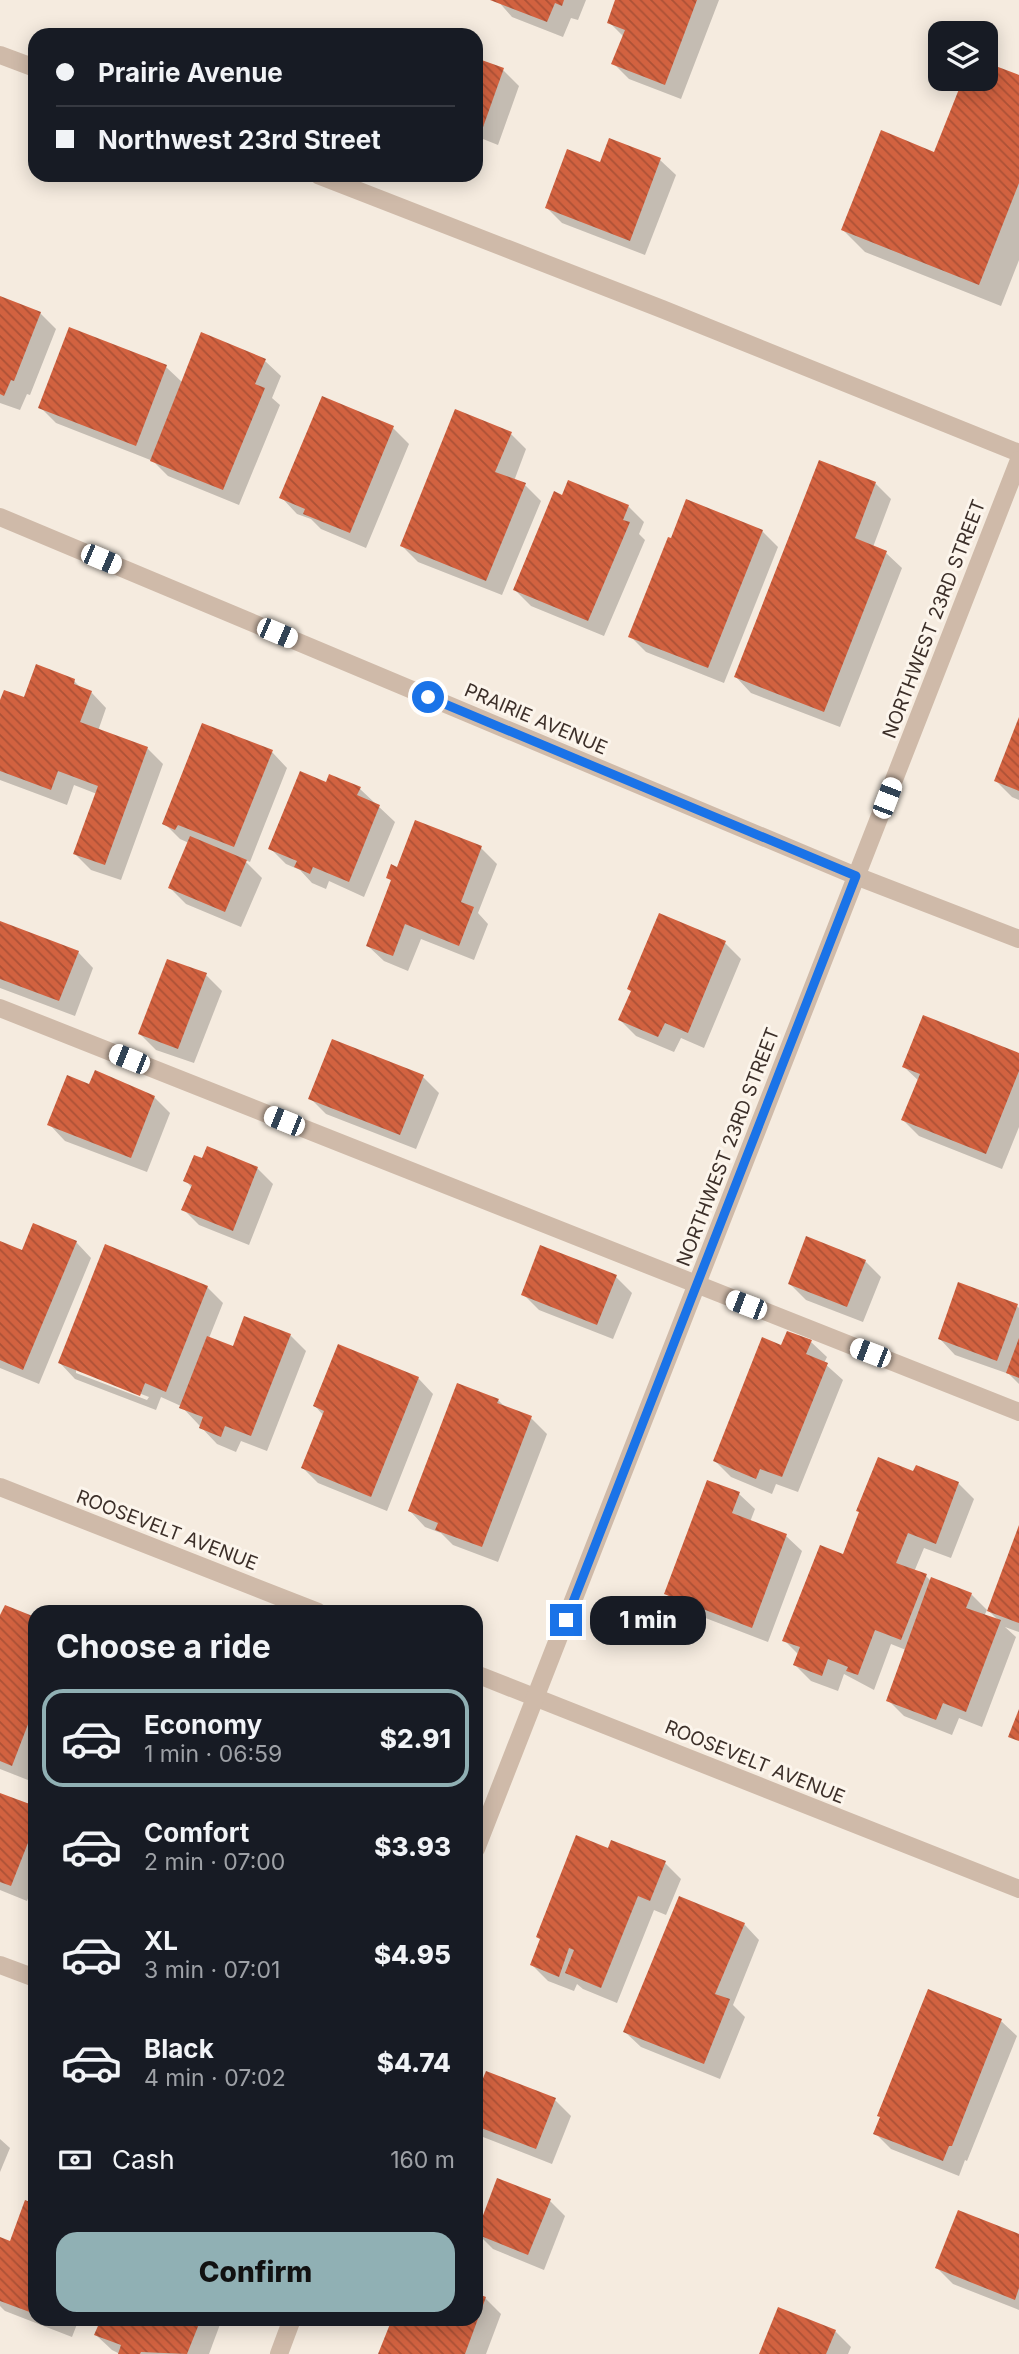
<!DOCTYPE html>
<html lang="en">
<head>
<meta charset="utf-8">
<style>
  body { margin:0; font-family:Inter,sans-serif; background:#20242c; color:#f1f3f6; height:100vh; display:flex; flex-direction:column; font-size:26px; white-space:nowrap }
  * { box-sizing:border-box; margin:0 }
  p { font-size:23px; color:#9ea1a6 }
  .icon { flex:none; width:38px; height:38px; fill:none; stroke:currentColor; stroke-width:2; stroke-linecap:round; stroke-linejoin:round }
  .map { position:relative; flex:1; overflow:hidden }
  .details { position:absolute; left:28px; top:1605px; width:455px; height:721px; display:flex; flex-direction:column; background:#171b24; border-radius:21px; box-shadow:0 4px 18px #0003 }
  .details>* { flex:none }
  .top-card { position:absolute; left:28px; top:28px; width:455px; height:154px; border-radius:21px; box-shadow:0 4px 18px #0003; display:grid; align-content:center; height:154px; padding:0 28px; background:#171b24 }
  .controls { position:absolute; left:928px; top:21px; display:grid; gap:14px }
  .controls a { display:grid; place-items:center; width:70px; height:70px; border-radius:14px; background:#171b24; box-shadow:0 4px 18px #0003; font-size:35px }
  .end { position:absolute; width:32px; height:32px; margin:-16px; border:9px solid #1a73e8; background:#fff; box-shadow:0 0 0 4px #fff }
  .from { border-radius:50% }
  .bubble { position:absolute; height:49px; border-radius:21px; background:#171b24; box-shadow:0 4px 18px #0003; font-size:23px; font-weight:800; line-height:49px; text-align:center }
  .car { position:absolute; width:21px; height:42px; margin:-21px -10px; border-radius:9px; box-shadow:0 0 5px 2px #0007; background:linear-gradient(#fff 24%,#345 0 40%,#fff 0 76%,#345 0 86%,#fff 0) }
  .top-card b { display:flex; align-items:center; gap:24px; height:66px; font-size:26px }
  .top-card b+b { border-top:2px solid #363941 }
  .top-card i { width:18px; height:18px; background:#f1f3f6 }
  ul { padding:0; list-style:none }
  li { display:flex; align-items:center; gap:21px; height:98px; margin:0 14px 10px; padding:0 14px; border:4px solid transparent; border-radius:21px }
  li div { flex:1 }
  li b { display:block; font-size:26px }
  li em { font-style:normal; font-weight:800 }
  li.selected { border-color:#90b0b4 }
  li>.icon { width:63px; height:63px; stroke-width:1.5 }
  h2 { padding:0 28px; font-size:32px; line-height:84px }
  .pay { display:flex; align-items:center; gap:18px; height:77px; padding:0 28px; font-size:26px }
  .pay p { margin-inline-start:auto }
  .cta { display:flex; gap:14px; margin-top:auto; padding:14px 28px }
  .cta a { flex:1; height:80px; border-radius:21px; background:#90b0b4; color:#111; font-size:28px; font-weight:800; line-height:80px; text-align:center }
  .map>svg:first-child { display:block }
  .shadow { fill:#0003; fill-rule:evenodd }
  .building { fill:url(#building-back-hatch) }
  .lines { fill:none; stroke-linecap:round; stroke-linejoin:round }
  .minor { stroke:#cfbaa9; stroke-width:18 }
  .route { stroke:#1a73e8; stroke-width:9 }
  .labels { text-anchor:middle; dominant-baseline:central; stroke-width:6; stroke-linejoin:round; paint-order:stroke }
  .street-label { font-size:19px; fill:#3c2f29; stroke:#fcf5ec }
</style>
</head>
<body>
<div class="map">
<svg width="1019" height="2354" viewBox="0 0 1019 2354">
  <defs>
    <pattern id="building-back-hatch" width="6" height="6" patternUnits="userSpaceOnUse" patternTransform="scale(1.75)"><rect width="6" height="6" fill="#d26240"/><path d="M-1 5l2 2M0 0l6 6M5-1l2 2" fill="none" stroke="#ac5136"/></pattern>
  </defs>
  <rect width="100%" height="100%" fill="#f5ebdf"/>
  <g class="shadow">
    <polygon points="497,0 586,0 578,20 571,18 563,37 512,17"/>
    <polygon points="617,0 719,0 681,99 629,79 613,63 624,37 609,22"/>
    <polygon points="476,60 503,70 519,86 498,145 483,139 477,156"/>
    <polygon points="1019,77 1019,260 1001,306 865,252 843,230 935,154 965,79"/>
    <polygon points="660,160 676,175 645,255 562,223 547,208 601,164"/>
    <polygon points="0,298 40,313 56,329 30,395 27,394 20,410 0,403"/>
    <polygon points="265,361 281,376 272,398 280,405 239,505 168,476 153,461 56,423 40,407 166,367 183,383"/>
    <polygon points="393,428 409,444 366,548 321,529 311,519 297,514 282,498"/>
    <polygon points="511,434 526,449 514,481 525,485 541,501 502,595 418,562 402,546"/>
    <polygon points="875,483 891,499 873,547 886,553 902,568 840,727 751,693 736,677"/>
    <polygon points="628,506 644,522 639,534 645,540 604,636 531,606 515,590"/>
    <polygon points="762,531 778,547 724,683 646,652 630,636"/>
    <polygon points="74,681 82,689 91,692 106,708 98,731 147,748 163,764 121,880 91,870 75,854 97,794 74,785 67,805 0,780 0,705"/>
    <polygon points="1019,722 1019,800 1012,797 996,781"/>
    <polygon points="272,752 287,768 250,862 243,859 262,878 241,927 186,904 170,888 189,843 180,839 164,823"/>
    <polygon points="327,784 360,789 395,822 364,897 329,881 326,889 312,883 300,870 286,864 271,849"/>
    <polygon points="481,848 497,864 478,913 488,924 474,960 421,939 408,971 384,961 368,946 392,882 388,877 398,869"/>
    <polygon points="0,923 78,952 93,968 75,1016 0,988"/>
    <polygon points="725,943 741,959 704,1048 681,1038 674,1052 636,1036 620,1020"/>
    <polygon points="206,975 222,991 194,1063 156,1050 140,1034"/>
    <polygon points="1019,1055 1019,1127 1002,1169 919,1136 903,1120 919,1081 904,1067"/>
    <polygon points="423,1077 439,1093 416,1149 326,1114 310,1098"/>
    <polygon points="90,1086 154,1097 170,1113 147,1172 65,1141 50,1125"/>
    <polygon points="257,1168 273,1184 249,1245 199,1225 183,1209 192,1188 186,1181"/>
    <polygon points="76,1242 91,1258 39,1384 0,1368 0,1243 23,1252"/>
    <polygon points="865,1261 881,1277 863,1322 806,1300 790,1284"/>
    <polygon points="616,1277 632,1293 613,1339 539,1310 523,1294"/>
    <path d="M 207,1287 L 223,1303 L 209,1338 L 234,1348 L 290,1335 L 306,1351 L 267,1451 L 241,1441 L 236,1452 L 217,1444 L 181,1406 L 161,1397 L 156,1410 L 75,1379 L 60,1363 ZM 76,1369 L 149,1397 L 147,1400 L 76,1373 Z"/>
    <polygon points="1017,1306 1019,1308 1019,1384 1009,1374 955,1355 940,1339"/>
    <polygon points="811,1342 827,1357 824,1363 843,1380 798,1492 776,1484 772,1494 731,1477 715,1461 782,1348"/>
    <polygon points="418,1378 433,1394 387,1511 318,1483 303,1468 324,1416 315,1406"/>
    <polygon points="498,1400 506,1408 531,1418 547,1434 498,1562 453,1545 441,1533 425,1527 410,1511"/>
    <polygon points="914,1473 958,1483 974,1499 951,1558 924,1548 914,1572 926,1576 932,1582 971,1594 987,1610 984,1616 999,1621 989,1611 1019,1529 1019,1632 1005,1627 1016,1637 982,1727 959,1718 952,1735 904,1716 888,1700 906,1650 891,1644 874,1690 844,1674 838,1691 811,1681 795,1665 799,1655 784,1640 844,1556"/>
    <polygon points="739,1494 755,1509 750,1522 786,1536 802,1551 768,1642 682,1609 666,1593"/>
    <polygon points="0,1617 35,1619 35,1763 28,1780 0,1769"/>
    <polygon points="0,1795 35,1808 35,1881 27,1901 0,1890"/>
    <polygon points="609,1850 665,1863 681,1879 666,1915 654,1910 617,2003 583,1989 577,1984 574,1991 548,1981 532,1965"/>
    <polygon points="744,1924 759,1940 733,2005 745,2017 720,2079 641,2047 625,2032"/>
    <polygon points="1001,2021 1017,2036 967,2161 965,2160 959,2176 891,2149 875,2133 882,2117"/>
    <polygon points="487,2073 555,2100 571,2116 552,2164 483,2137 476,2130 476,2100"/>
    <polygon points="0,2139 10,2148 0,2172"/>
    <polygon points="550,2201 565,2216 544,2270 493,2249 477,2233"/>
    <polygon points="35,2206 35,2319 79,2319 72,2337 5,2311 0,2306 0,2239 10,2244"/>
    <polygon points="1019,2236 1019,2310 953,2284 937,2268"/>
    <polygon points="476,2295 485,2298 501,2314 486,2354 380,2354 394,2319 476,2319"/>
    <polygon points="102,2319 222,2319 209,2354 120,2354 112,2350 96,2335"/>
    <polygon points="835,2331 851,2347 848,2354 761,2354"/>
  </g>
  <g class="building">
    <polygon points="490,0 564,0 562,6 555,3 547,22"/>
    <polygon points="615,0 697,0 665,85 611,64 625,30 607,23"/>
    <polygon points="476,58 504,68 482,130 476,128"/>
    <polygon points="985,62 1019,75 1019,183 979,285 841,230 881,130 934,152 963,79 985,79"/>
    <polygon points="609,138 661,158 630,241 545,208 567,149 600,162"/>
    <polygon points="0,296 41,312 14,381 11,380 4,396 0,394"/>
    <polygon points="69,327 167,365 136,446 38,408"/>
    <polygon points="201,332 266,359 255,384 265,388 223,490 150,461"/>
    <polygon points="322,396 394,426 350,533 303,514 305,509 279,498"/>
    <polygon points="455,409 512,432 495,472 526,483 486,581 400,546"/>
    <polygon points="819,460 876,482 855,538 887,551 824,712 734,677"/>
    <polygon points="568,480 629,505 623,520 630,522 588,621 513,590 554,491 562,495"/>
    <polygon points="686,499 763,530 708,668 628,637 668,537 671,538"/>
    <polygon points="36,664 75,679 74,684 92,691 80,722 148,747 105,865 73,854 98,786 58,771 51,790 0,771 0,700 4,690 24,697"/>
    <polygon points="1019,717 1019,791 994,781"/>
    <polygon points="202,723 273,750 234,847 178,825 175,830 162,824"/>
    <polygon points="300,771 326,782 329,774 361,787 357,795 380,805 349,882 313,867 310,874 294,867 297,861 268,849"/>
    <polygon points="415,820 482,846 461,902 474,907 459,946 405,924 393,956 366,946 391,880 386,878 391,864 397,867"/>
    <polygon points="190,836 247,860 225,912 168,888"/>
    <polygon points="659,913 726,941 688,1033 665,1023 658,1037 618,1020 631,991 627,989"/>
    <polygon points="0,921 79,951 59,1001 0,979"/>
    <polygon points="167,959 207,973 178,1049 138,1034"/>
    <polygon points="923,1015 1019,1053 1019,1071 986,1154 901,1120 920,1074 902,1067"/>
    <polygon points="332,1039 424,1075 400,1135 308,1099"/>
    <polygon points="95,1070 155,1096 131,1158 47,1125 67,1075 89,1084"/>
    <polygon points="207,1146 258,1167 233,1231 181,1210 192,1185 183,1181 194,1155 202,1158"/>
    <polygon points="33,1223 77,1241 23,1370 0,1360 0,1241 22,1250"/>
    <polygon points="806,1236 866,1260 847,1307 788,1284"/>
    <polygon points="105,1244 208,1286 166,1392 145,1383 140,1396 58,1363"/>
    <polygon points="540,1245 617,1275 597,1325 521,1295"/>
    <polygon points="958,1282 1018,1304 997,1361 938,1339"/>
    <polygon points="244,1316 291,1334 251,1436 225,1426 221,1437 199,1428 203,1417 179,1408 207,1336 233,1346"/>
    <polygon points="787,1331 812,1340 806,1354 828,1363 782,1477 760,1469 756,1479 713,1461 762,1337 781,1345"/>
    <polygon points="1019,1338 1019,1378 1006,1373"/>
    <polygon points="338,1344 419,1377 371,1497 301,1468 324,1411 313,1406"/>
    <polygon points="457,1383 499,1399 497,1403 532,1416 482,1547 435,1530 438,1523 408,1511"/>
    <polygon points="878,1457 913,1471 916,1465 959,1482 936,1544 908,1533 896,1563 927,1574 901,1640 875,1630 858,1675 846,1671 848,1667 828,1659 822,1676 793,1665 800,1647 782,1641 820,1545 843,1554 859,1512 856,1511"/>
    <polygon points="707,1480 740,1492 732,1513 787,1534 752,1628 664,1594"/>
    <polygon points="1019,1525 1019,1623 987,1611"/>
    <polygon points="931,1577 972,1593 966,1608 1001,1620 966,1712 943,1703 936,1720 886,1701"/>
    <polygon points="5,1605 35,1617 35,1706 12,1766 0,1761 0,1615"/>
    <polygon points="1019,1709 1019,1741 1008,1737"/>
    <polygon points="0,1793 35,1806 35,1825 11,1886 0,1882"/>
    <polygon points="576,1835 608,1848 611,1840 666,1861 650,1901 638,1896 601,1988 565,1973 574,1950 569,1948 559,1977 530,1965 540,1939 536,1937"/>
    <polygon points="679,1896 745,1923 715,1994 730,1999 704,2064 623,2032"/>
    <polygon points="928,1989 1002,2019 952,2146 949,2146 943,2161 873,2134 880,2117 877,2116"/>
    <polygon points="486,2071 556,2098 536,2149 476,2126 476,2095"/>
    <polygon points="497,2178 551,2199 528,2255 476,2234"/>
    <polygon points="25,2200 35,2204 35,2314 0,2301 0,2237 10,2241"/>
    <polygon points="958,2210 1019,2234 1019,2288 1015,2300 935,2268"/>
    <polygon points="476,2293 486,2297 465,2354 378,2354 392,2319 476,2319"/>
    <polygon points="778,2307 836,2330 826,2354 759,2354"/>
    <polygon points="101,2319 201,2319 187,2354 141,2352 140,2354 118,2354 121,2345 94,2335"/>
  </g>
  <g class="lines">
    <g class="minor">
      <polyline points="0,55 35,68"/>
      <polyline points="318,175 662,309 1019,453"/>
      <polyline points="0,517 856,876 1019,939"/>
      <polyline points="0,1008 1019,1412"/>
      <polyline points="0,1487 318,1612"/>
      <polyline points="476,1674 1019,1889"/>
      <polyline points="476,1849 1019,460"/>
      <polyline points="0,1965 35,1978"/>
      <polyline points="279,2354 292,2319"/>
    </g>
  </g>
  <g class="lines">
    <polyline class="route" points="428,697 856,876 566,1620"/>
  </g>
  <g class="labels">
    <g class="street-label">
      <text transform="translate(934 619) rotate(-69)">NORTHWEST 23RD STREET</text>
      <text transform="translate(536 719) rotate(23)">PRAIRIE AVENUE</text>
      <text transform="translate(728 1147) rotate(-69)">NORTHWEST 23RD STREET</text>
      <text transform="translate(167 1530) rotate(21)">ROOSEVELT AVENUE</text>
      <text transform="translate(755 1762) rotate(22)">ROOSEVELT AVENUE</text>
    </g>
  </g>
</svg>
<div class="controls">
<a><svg class="icon" aria-label="layers" viewBox="0 0 24 24"><path d="M12 4l9 5-9 5-9-5zM3 14l9 5 9-5"/></svg></a>
</div>
<i class="end from" style="left:428px;top:697px"></i>
<i class="end" style="left:566px;top:1620px"></i>
<div class="bubble" style="left:590px;top:1596px;width:116px">1 min</div>
<i class="car" style="left:101px;top:559px;rotate:113deg"></i>
<i class="car" style="left:277px;top:633px;rotate:113deg"></i>
<i class="car" style="left:887px;top:798px;rotate:21deg"></i>
<i class="car" style="left:129px;top:1059px;rotate:292deg"></i>
<i class="car" style="left:284px;top:1121px;rotate:292deg"></i>
<i class="car" style="left:746px;top:1305px;rotate:291deg"></i>
<i class="car" style="left:870px;top:1353px;rotate:291deg"></i>
<div class="top-card">
<b><i class="from"></i>Prairie Avenue</b>
<b><i></i>Northwest 23rd Street</b>
</div>
<section class="details">
<h2>Choose a ride</h2>
<ul>
<li class="selected"><svg class="icon" aria-label="car" viewBox="0 0 24 24"><path d="M5 17H2v-5l4-1 3-4h7l3 4 3 1v5h-3M9 17h6M6 11h13"/><circle cx="7" cy="17" r="2"/><circle cx="17" cy="17" r="2"/></svg><div><b>Economy</b><p>1 min · 06:59</p></div><em>$2.91</em></li>
<li><svg class="icon" aria-label="car" viewBox="0 0 24 24"><path d="M5 17H2v-5l4-1 3-4h7l3 4 3 1v5h-3M9 17h6M6 11h13"/><circle cx="7" cy="17" r="2"/><circle cx="17" cy="17" r="2"/></svg><div><b>Comfort</b><p>2 min · 07:00</p></div><em>$3.93</em></li>
<li><svg class="icon" aria-label="car" viewBox="0 0 24 24"><path d="M5 17H2v-5l4-1 3-4h7l3 4 3 1v5h-3M9 17h6M6 11h13"/><circle cx="7" cy="17" r="2"/><circle cx="17" cy="17" r="2"/></svg><div><b>XL</b><p>3 min · 07:01</p></div><em>$4.95</em></li>
<li><svg class="icon" aria-label="car" viewBox="0 0 24 24"><path d="M5 17H2v-5l4-1 3-4h7l3 4 3 1v5h-3M9 17h6M6 11h13"/><circle cx="7" cy="17" r="2"/><circle cx="17" cy="17" r="2"/></svg><div><b>Black</b><p>4 min · 07:02</p></div><em>$4.74</em></li>
</ul>
<div class="pay"><svg class="icon" aria-label="cash" viewBox="0 0 24 24"><path d="M3 7h18v10H3z"/><circle cx="12" cy="12" r="2"/></svg>Cash<p>160 m</p></div>
<div class="cta"><a>Confirm</a></div>
</section>
</div>
</body>
</html>
